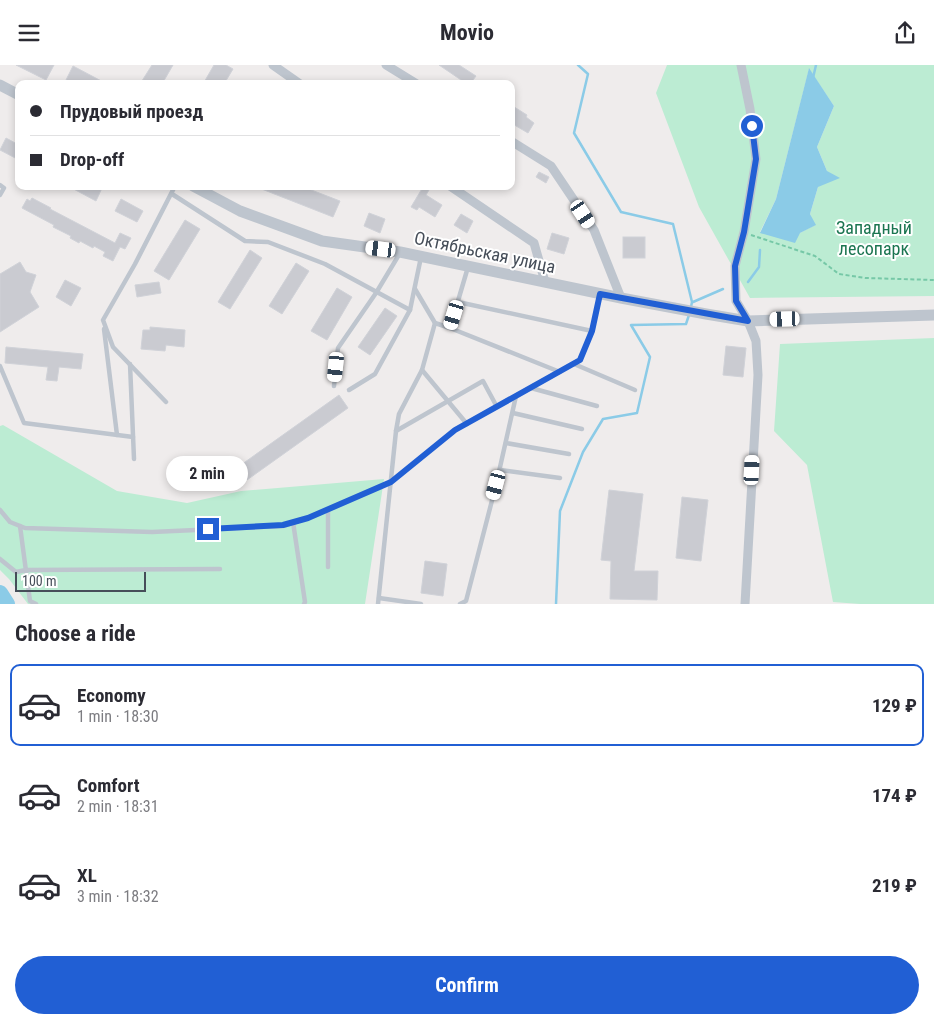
<!DOCTYPE html>
<html lang="en">
<head>
<meta charset="utf-8">
<style>
  body { margin:0; font-family:"Roboto Condensed",sans-serif; background:#f2f2f3; color:#2b2b33; height:100vh; display:flex; flex-direction:column; font-size:19px; white-space:nowrap }
  * { box-sizing:border-box; margin:0 }
  p { font-size:16px; color:#7c7c81 }
  .icon { flex:none; width:28px; height:28px; fill:none; stroke:currentColor; stroke-width:2; stroke-linecap:round; stroke-linejoin:round }
  .map { position:relative; height:539px; overflow:hidden }
  .drawer { display:flex; flex-direction:column; background:#fff; flex:1 }
  .drawer>* { flex:none }
  .top-card { position:absolute; left:15px; top:15px; width:500px; height:110px; border-radius:10px; box-shadow:0 2px 8px #0003; display:grid; align-content:center; height:110px; padding:0 15px; background:#fff }
  .scale { position:absolute; left:15px; bottom:12px; width:131px; box-sizing:border-box; padding-left:5px; border:2px solid #464e59; border-top:0; font-size:14px; line-height:18px; white-space:nowrap; color:#464e59; -webkit-text-stroke:4px #fff; paint-order:stroke }
  .end { position:absolute; width:22px; height:22px; margin:-11px; border:6px solid #215fd4; background:#fff; box-shadow:0 0 0 2px #fff }
  .from { border-radius:50% }
  .bubble { position:absolute; height:35px; border-radius:18px; background:#fff; box-shadow:0 2px 8px #0003; font-size:16px; font-weight:700; line-height:35px; text-align:center }
  .car { position:absolute; width:15px; height:30px; margin:-15px -8px; border-radius:6px; box-shadow:0 0 4px 1px #0007; background:linear-gradient(#fff 24%,#345 0 40%,#fff 0 76%,#345 0 86%,#fff 0) }
  .top-card b { display:flex; align-items:center; gap:18px; height:48px; font-size:19px }
  .top-card b+b { border-top:1px solid #e1e1e2 }
  .top-card i { width:12px; height:12px; background:#2b2b33 }
  ul { padding:0; list-style:none }
  li { display:flex; align-items:center; gap:15px; height:82px; margin:0 10px 8px; padding:0 5px; border:2px solid transparent; border-radius:10px }
  li div { flex:1 }
  li b { display:block; font-size:19px }
  li em { font-style:normal; font-weight:700 }
  li.current { border-color:#215fd4 }
  li>.icon { width:45px; height:45px; stroke-width:1.5 }
  h2 { padding:0 15px; font-size:22px; line-height:60px }
  .cta { display:flex; gap:10px; margin-top:auto; padding:10px 15px }
  .cta a { flex:1; height:58px; border-radius:30px; background:#215fd4; color:#fff; font-size:20px; font-weight:700; line-height:58px; text-align:center }
  header { display:flex; justify-content:space-between; align-items:center; height:65px; padding:0 15px; background:#fff; font-size:22px; font-weight:700 }
  .map>svg:first-child { display:block }
  .green { fill:#bcecd3; fill-rule:evenodd }
  .water { fill:#8bcbe7 }
  .lines { fill:none; stroke-linecap:round; stroke-linejoin:round }
  .stream { stroke:#8bcbe7; stroke-width:2.5 }
  .river { stroke:#8bcbe7; stroke-width:16 }
  .building { fill:#cacbd1; stroke:#d0d2d8 }
  .path { stroke:#76c8a7; stroke-width:2; stroke-dasharray:4 2.5; stroke-linecap:butt }
  .service { stroke:#bec5ce; stroke-width:4.5 }
  .minor { stroke:#bec5ce; stroke-width:9 }
  .tertiary { stroke:#bec5ce; stroke-width:11 }
  .route { stroke:#215fd4; stroke-width:6 }
  .labels { text-anchor:middle; dominant-baseline:central; stroke-width:4; stroke-linejoin:round; paint-order:stroke }
  .park-label { font-size:18px; fill:#1b7551; stroke:#fff }
  .street-label { font-size:18px; fill:#464e59; stroke:#fff }
</style>
</head>
<body>
<header><svg class="icon" aria-label="menu" viewBox="0 0 24 24"><path d="M4 6h16M4 12h16M4 18h16"/></svg>Movio<svg class="icon" aria-label="share" viewBox="0 0 24 24"><path d="M12 15V3M7 8l5-5 5 5M5 13v7h14v-7"/></svg></header>
<div class="map">
<svg width="934" height="539" viewBox="0 0 934 539">
  <rect width="100%" height="100%" fill="#efecec"/>
  <g class="green">
    <path d="M 667,0 L 934,0 L 934,231 L 750,233 L 699,142 L 656,28 ZM 809,4 L 834,41 L 817,82 L 827,106 L 818,122 L 810,149 L 815,160 L 800,168 L 760,167 L 776,134 Z"/>
    <polygon points="934,273 934,539 860,539 833,537 807,400 774,366 780,279"/>
    <polygon points="3,360 117,426 187,438 241,426 384,414 365,539 28,539 9,514 0,505 0,361"/>
  </g>
  <polygon class="water" points="809,3 834,41 817,82 827,106 840,113 818,122 810,149 816,160 800,168 795,178 760,168 776,134"/>
  <g class="lines">
    <g class="stream">
      <polyline points="578,0 588,9 574,68 621,147 673,159 692,237 691,242"/>
      <polyline points="813,13 816,0"/>
      <polyline points="748,217 759,202 760,185"/>
      <polyline points="693,237 723,224"/>
      <polyline points="556,539 560,446 583,387 603,354 637,348 650,292 631,260 686,259 689,250"/>
    </g>
    <polyline class="river" points="0,528 7,539"/>
  </g>
  <g class="building">
    <polygon points="16,0 54,0 46,15"/>
    <polygon points="152,0 173,0 162,19 140,19"/>
    <polygon points="214,0 226,0 233,4 224,19 203,19"/>
    <polygon points="439,0 459,0 476,11 470,19 467,19"/>
    <polygon points="73,1 107,19 64,19"/>
    <polygon points="511,40 527,50 526,52 534,58 528,68 511,58"/>
    <polygon points="6,73 19,80 19,95 0,85"/>
    <polygon points="539,107 549,112 546,118 536,112"/>
    <polygon points="68,121 99,121 102,123 96,136"/>
    <polygon points="254,121 301,121 340,136 333,152"/>
    <polygon points="423,122 429,125 426,130 442,140 435,152 419,142 417,145 411,142"/>
    <polygon points="32,133 51,143 50,144 115,178 120,168 131,173 125,184 120,182 113,196 103,191 105,187 94,181 93,183 80,176 79,178 70,173 71,171 53,162 54,160 22,143 27,134 30,136"/>
    <polygon points="121,134 143,146 137,157 115,146"/>
    <polygon points="369,148 385,154 380,168 364,161"/>
    <polygon points="461,149 473,156 467,168 454,160"/>
    <polygon points="185,155 200,164 169,215 154,206"/>
    <polygon points="552,168 569,173 564,189 547,184"/>
    <rect x="623" y="172" width="22" height="21"/>
    <polygon points="250,185 262,193 230,244 218,237"/>
    <polygon points="20,197 26,207 36,210 30,227 39,242 0,267 0,209"/>
    <polygon points="296,198 309,206 282,249 269,241"/>
    <polygon points="65,215 81,223 71,241 56,232"/>
    <polygon points="159,217 161,228 137,232 135,220"/>
    <polygon points="337,223 352,232 327,275 311,266"/>
    <polygon points="385,243 397,251 370,290 358,282"/>
    <polygon points="150,262 185,265 184,282 166,280 165,286 141,284 143,265 150,265"/>
    <polygon points="726,281 746,283 743,312 723,310"/>
    <polygon points="6,282 83,289 81,304 59,302 57,316 46,315 48,302 5,298"/>
    <polygon points="339,330 348,343 247,415 238,402"/>
    <polygon points="609,425 643,429 634,506 658,506 657,535 610,534 611,496 601,495"/>
    <polygon points="682,432 708,435 701,496 676,493"/>
    <polygon points="425,496 447,499 443,531 421,528"/>
  </g>
  <g class="lines">
    <polyline class="path" points="751,170 815,191 839,209 865,213 934,215"/>
    <g class="service">
      <polyline points="0,120 4,123 0,130"/>
      <polyline points="172,129 245,176 268,177 325,199 410,245"/>
      <polyline points="415,224 435,258"/>
      <polyline points="458,237 592,266"/>
      <polyline points="450,263 560,307"/>
      <polyline points="104,264 117,370"/>
      <polyline points="130,299 134,394"/>
      <polyline points="574,299 635,325"/>
      <polyline points="0,301 24,358 133,372"/>
      <polyline points="422,305 467,359"/>
      <polyline points="334,321 338,283 376,228 400,188"/>
      <polyline points="531,323 597,341"/>
      <polyline points="349,325 375,309 410,245 421,192"/>
      <polyline points="166,337 113,282 103,255 135,199 175,121"/>
      <polyline points="513,348 582,364"/>
      <polyline points="396,366 483,316 497,342"/>
      <polyline points="506,378 569,389"/>
      <polyline points="500,405 560,413"/>
      <polyline points="0,445 10,457 25,463 152,467 283,461 308,453 391,417 455,365 580,295 592,266 600,230"/>
      <polyline points="328,445 328,502"/>
      <polyline points="293,457 305,537 304,539"/>
      <polyline points="20,461 30,536 36,539"/>
      <polyline points="0,494 16,507 26,505 220,504"/>
      <polyline points="379,533 421,539"/>
      <polyline points="378,539 396,366 399,349 422,305 435,258 450,263 468,202"/>
      <polyline points="460,539 466,536 496,420 516,331"/>
    </g>
    <g class="minor">
      <polyline points="273,0 300,19"/>
      <polyline points="386,0 417,19"/>
      <polyline points="741,0 750,44 756,94 744,167 735,201 736,236 748,256 756,276 758,310 745,539"/>
      <polyline points="511,76 551,101 594,165 621,233"/>
      <polyline points="450,121 534,178 545,217"/>
    </g>
    <g class="tertiary">
      <polyline points="0,20 19,30"/>
      <polyline points="193,121 240,146 322,176 400,187 621,233 706,249 748,256 934,250"/>
    </g>
  </g>
  <g class="lines">
    <polyline class="route" points="208,464 283,460 308,453 391,417 455,365 580,295 592,266 600,229 748,256 736,236 735,201 744,167 756,94 752,61"/>
  </g>
  <g class="labels">
    <g class="park-label">
      <text x="874" y="162">Западный<tspan x="874" dy="21">лесопарк</tspan></text>
    </g>
    <g class="street-label">
      <text transform="translate(485 187) rotate(12)">Октябрьская улица</text>
    </g>
  </g>
</svg>
<div class="scale">100 m</div>
<i class="end from" style="left:752px;top:61px"></i>
<i class="end" style="left:208px;top:464px"></i>
<div class="bubble" style="left:166px;top:391px;width:82px">2 min</div>
<i class="car" style="left:583px;top:149px;rotate:146deg"></i>
<i class="car" style="left:381px;top:184px;rotate:277deg"></i>
<i class="car" style="left:454px;top:250px;rotate:197deg"></i>
<i class="car" style="left:785px;top:254px;rotate:268deg"></i>
<i class="car" style="left:336px;top:302px;rotate:186deg"></i>
<i class="car" style="left:752px;top:405px;rotate:3deg"></i>
<i class="car" style="left:496px;top:420px;rotate:195deg"></i>
<div class="top-card">
<b><i class="from"></i>Прудовый проезд</b>
<b><i></i>Drop-off</b>
</div>
</div>
<section class="drawer">
<h2>Choose a ride</h2>
<ul>
<li class="current"><svg class="icon" aria-label="car" viewBox="0 0 24 24"><path d="M5 17H2v-5l4-1 3-4h7l3 4 3 1v5h-3M9 17h6M6 11h13"/><circle cx="7" cy="17" r="2"/><circle cx="17" cy="17" r="2"/></svg><div><b>Economy</b><p>1 min · 18:30</p></div><em>129 ₽</em></li>
<li><svg class="icon" aria-label="car" viewBox="0 0 24 24"><path d="M5 17H2v-5l4-1 3-4h7l3 4 3 1v5h-3M9 17h6M6 11h13"/><circle cx="7" cy="17" r="2"/><circle cx="17" cy="17" r="2"/></svg><div><b>Comfort</b><p>2 min · 18:31</p></div><em>174 ₽</em></li>
<li><svg class="icon" aria-label="car" viewBox="0 0 24 24"><path d="M5 17H2v-5l4-1 3-4h7l3 4 3 1v5h-3M9 17h6M6 11h13"/><circle cx="7" cy="17" r="2"/><circle cx="17" cy="17" r="2"/></svg><div><b>XL</b><p>3 min · 18:32</p></div><em>219 ₽</em></li>
</ul>
<div class="cta"><a>Confirm</a></div>
</section>
</body>
</html>
